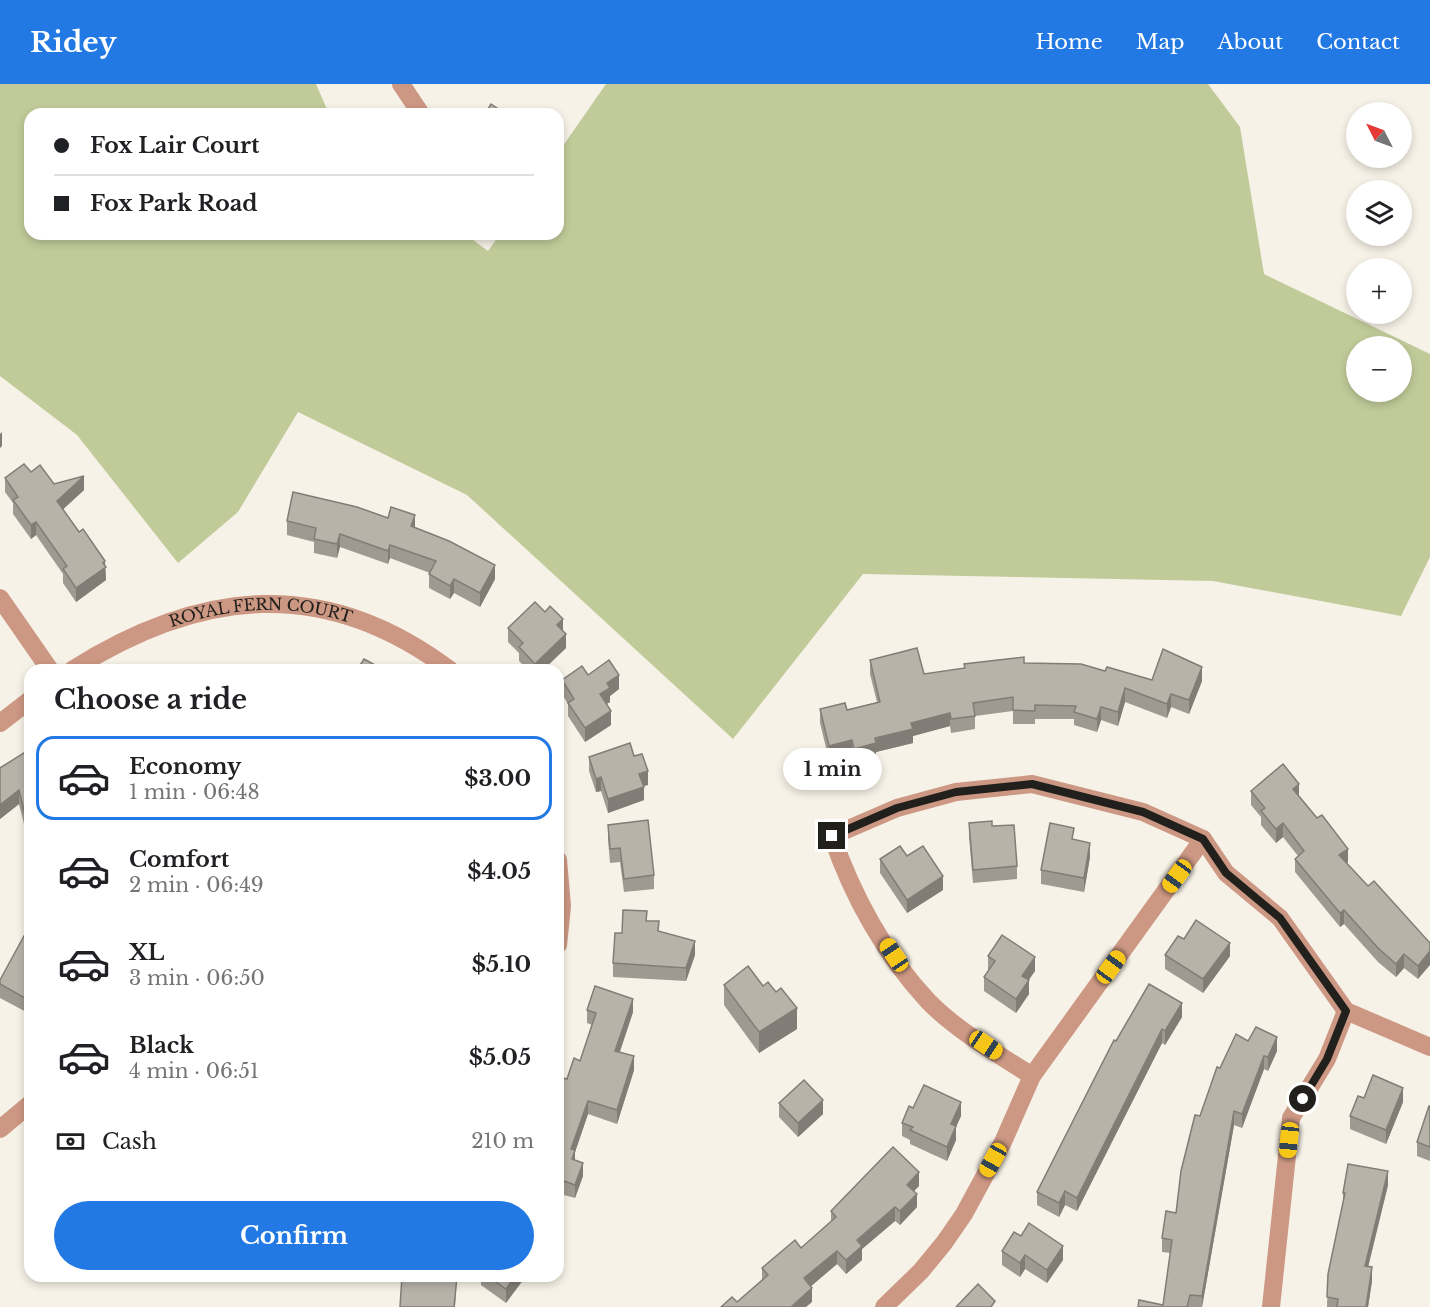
<!DOCTYPE html>
<html lang="en">
<head>
<meta charset="utf-8">
<style>
  body { margin:0; font-family:"Libre Baskerville",serif; background:#f2f2f2; color:#202124; height:100vh; display:flex; flex-direction:column; font-size:22px; white-space:nowrap }
  * { box-sizing:border-box; margin:0 }
  p { font-size:20px; color:#757577 }
  .icon { flex:none; width:33px; height:33px; fill:none; stroke:currentColor; stroke-width:2; stroke-linecap:round; stroke-linejoin:round }
  .map { position:relative; flex:1; overflow:hidden }
  .panel { position:absolute; left:24px; top:580px; width:540px; height:618px; display:flex; flex-direction:column; background:#fff; border-radius:18px; box-shadow:0 3px 9px #0003 }
  .panel>* { flex:none }
  .guide { position:absolute; left:24px; top:24px; width:540px; height:132px; border-radius:18px; box-shadow:0 3px 9px #0003; display:grid; align-content:center; height:132px; padding:0 30px; background:#fff }
  .needle { width:39px; rotate:312deg }
  .buttons { position:absolute; left:1346px; top:18px; display:grid; gap:12px }
  .buttons a { display:grid; place-items:center; width:66px; height:66px; border-radius:50%; background:#fff; box-shadow:0 3px 9px #0003; font-size:30px }
  .end { position:absolute; width:27px; height:27px; margin:-14px; border:8px solid #22201c; background:#fff; box-shadow:0 0 0 3px #fff }
  .from { border-radius:50% }
  .bubble { position:absolute; height:42px; border-radius:21px; background:#fff; box-shadow:0 3px 9px #0003; font-size:20px; font-weight:700; line-height:42px; text-align:center }
  .car { position:absolute; width:18px; height:36px; margin:-18px -9px; border-radius:8px; box-shadow:0 0 4px 2px #0007; background:linear-gradient(#f5c518 24%,#345 0 40%,#f5c518 0 76%,#345 0 86%,#f5c518 0) }
  .guide b { display:flex; align-items:center; gap:21px; height:57px; font-size:22px }
  .guide b+b { border-top:2px solid #e0e0e0 }
  .guide i { width:15px; height:15px; background:#202124 }
  ul { padding:0; list-style:none }
  li { display:flex; align-items:center; gap:18px; height:84px; margin:0 12px 9px; padding:0 18px; border:3px solid transparent; border-radius:18px }
  li div { flex:1 }
  li b { display:block; font-size:22px }
  li em { font-style:normal; font-weight:700 }
  li.current { border-color:#2279e3 }
  li>.icon { width:54px; height:54px; stroke-width:1.5 }
  h2 { padding:0 30px; font-size:27px; line-height:72px }
  .pay { display:flex; align-items:center; gap:15px; height:66px; padding:0 30px; font-size:22px }
  .pay p { margin-inline-start:auto }
  .button { display:flex; gap:12px; margin-top:auto; padding:12px 30px }
  .button a { flex:1; height:69px; border-radius:36px; background:#2279e3; color:#fff; font-size:24px; font-weight:700; line-height:69px; text-align:center }
  header { display:flex; align-items:center; gap:36px; box-sizing:border-box; height:84px; padding:0 30px; background:#2279e3; color:#fff }
  header strong { font-size:28px }
  nav { display:flex; gap:33px; margin-inline-start:auto; font-size:21px }
  .map>svg:first-child { display:block }
  .green { fill:#c1cb99; fill-rule:evenodd }
  .lines { fill:none; stroke-linecap:round; stroke-linejoin:round }
  .street { stroke:#cc9783; stroke-width:18 }
  .wall { fill:#9e9a91 }
  .shaded-wall { fill:#817d76 }
  .building { fill:#b8b3a9; stroke:#817d76; stroke-width:1.5 }
  .route { stroke:#22201c; stroke-width:8 }
  .labels { text-anchor:middle; dominant-baseline:central; stroke-width:6; stroke-linejoin:round; paint-order:stroke }
  .street-label { font-size:16px; fill:#22201c; stroke:#f7f2e7 }
</style>
</head>
<body>
<header>
<strong>Ridey</strong>
<nav><a>Home</a><a>Map</a><a>About</a><a>Contact</a></nav>
</header>
<div class="map">
<svg width="1430" height="1223" viewBox="0 0 1430 1223">
  <rect width="100%" height="100%" fill="#f7f2e7"/>
  <path class="green" d="M 0,0 L 316,0 L 329,30 L 30,30 L 30,150 L 465,150 L 488,167 L 500,150 L 558,150 L 558,69 L 606,0 L 1208,0 L 1240,43 L 1264,190 L 1430,270 L 1430,473 L 1401,532 L 1213,497 L 863,490 L 733,655 L 467,411 L 298,328 L 238,428 L 178,479 L 77,351 L 0,292 ZM 1356,262 L 1401,262 L 1401,308 L 1356,308 Z"/>
  <g class="lines">
    <g class="street">
      <polyline points="401,0 421,30"/>
      <polyline points="0,514 50,586"/>
      <path id="s1" d="M 72,586 C 200,505 324,491 450,586"/>
      <polyline points="0,639 30,616"/>
      <polyline points="558,776 562,822 558,861"/>
      <path d="M 1032,992 C 997,969 957,947 928,917 C 885,871 852,811 832,752 L 897,724 L 956,708 L 1032,700 L 1143,728 L 1203,755 L 1226,789 L 1280,834 L 1346,927 L 1430,963"/>
      <polyline points="0,1045 30,1020"/>
      <polyline points="884,1223 921,1187 944,1159 964,1130 1003,1058 1032,992 1203,755"/>
      <polyline points="1271,1223 1291,1034 1327,975 1346,927"/>
    </g>
  </g>
  <g class="wall">
    <polygon points="31,388 54,400 84,406 63,425 105,482 106,496 76,518 63,499 63,490 36,451 31,455 13,430 13,419 5,408 5,394"/>
    <polygon points="287,437 415,444 495,495 480,523 454,509 450,515 429,504 429,490 430,489 390,474 388,480 340,463 337,474 314,469 314,458 287,451"/>
    <polygon points="508,544 563,547 566,564 543,586 528,586 519,577 519,569 508,558"/>
    <polygon points="870,576 924,590 964,584 964,580 1024,579 1105,587 1152,596 1202,597 1189,630 1171,623 1167,634 1125,618 1118,642 1101,636 1097,648 1074,641 1074,635 1035,635 1035,640 1013,640 1013,627 975,632 975,645 951,649 950,642 913,652 913,659 876,668 876,673 854,678 852,670 829,676 820,639 820,625 847,626 877,618 870,590"/>
    <polygon points="588,591 619,605 610,612 610,618 606,620 611,641 585,658 568,632 568,620 562,610 562,596"/>
    <polygon points="30,665 30,741 25,744 19,720 0,735 0,684"/>
    <polygon points="634,672 648,701 643,702 644,716 608,729 601,707 596,708 589,687 589,673"/>
    <polygon points="1251,707 1299,712 1348,778 1347,779 1368,802 1430,859 1418,895 1404,884 1396,893 1378,878 1344,840 1340,843 1295,788 1295,775 1298,772 1283,753 1276,759 1261,741 1261,733 1251,721"/>
    <polygon points="969,739 992,742 1017,782 1017,795 973,799 969,753"/>
    <polygon points="608,741 654,791 654,805 624,808 620,778 610,779 608,755"/>
    <polygon points="1074,756 1090,773 1084,808 1041,800 1041,786"/>
    <polygon points="907,772 943,806 907,829 880,789 880,775"/>
    <polygon points="647,837 659,847 695,871 686,897 613,893 613,879 622,849"/>
    <polygon points="30,855 30,930 0,914 0,896"/>
    <polygon points="1184,855 1230,872 1203,909 1165,885 1165,871"/>
    <polygon points="988,872 1035,887 1028,896 1029,910 1016,929 984,907 984,893 989,886 988,886"/>
    <polygon points="724,901 763,902 776,908 797,945 759,969 724,921"/>
    <polygon points="587,926 633,928 620,968 634,986 617,1040 588,1030 575,1068 575,1076 583,1092 575,1114 564,1111 558,1128 558,1008 580,977 592,941 587,939"/>
    <polygon points="1182,933 1165,961 1162,959 1077,1127 1065,1121 1059,1133 1037,1121 1037,1108 1116,957"/>
    <polygon points="1277,967 1268,987 1264,985 1242,1044 1234,1041 1202,1223 1138,1223 1163,1221 1171,1169 1162,1168 1162,1154 1176,1129 1200,1032 1220,984"/>
    <polygon points="1364,1014 1403,1018 1386,1060 1350,1045 1350,1032"/>
    <polygon points="779,1019 823,1030 798,1053 779,1033"/>
    <polygon points="1430,1022 1430,1077 1417,1072 1417,1058"/>
    <polygon points="913,1024 961,1032 956,1043 956,1056 947,1077 910,1060 910,1056 902,1052 902,1039"/>
    <polygon points="1388,1101 1368,1182 1372,1197 1368,1223 1327,1223 1328,1190 1343,1119 1343,1109"/>
    <polygon points="919,1102 914,1107 917,1123 900,1141 895,1137 862,1165 862,1176 846,1190 837,1180 810,1203 812,1218 737,1218 762,1197 762,1184 801,1164 831,1138 831,1127"/>
    <polygon points="1021,1152 1063,1176 1047,1199 1025,1185 1020,1193 1002,1181 1002,1167"/>
    <polygon points="481,1192 526,1192 506,1219 481,1201"/>
  </g>
  <g class="shaded-wall">
    <polygon points="2,348 2,362 0,364 0,350"/>
    <polygon points="84,392 84,406 57,431 57,417"/>
    <polygon points="415,431 415,445 411,442"/>
    <polygon points="36,438 36,451 31,455 31,441"/>
    <polygon points="340,450 340,463 337,474 337,460"/>
    <polygon points="390,461 390,474 388,480 388,467"/>
    <polygon points="105,477 106,496 76,518 76,504"/>
    <polygon points="495,481 495,495 480,523 480,509"/>
    <polygon points="454,495 454,509 450,515 450,502"/>
    <polygon points="563,535 563,549 557,541"/>
    <polygon points="566,550 566,564 543,586 535,586 535,580"/>
    <polygon points="1202,583 1202,597 1189,630 1189,616"/>
    <polygon points="619,591 619,605 610,612 610,618 600,624 600,610 607,599"/>
    <polygon points="1125,604 1125,618 1118,642 1118,628"/>
    <polygon points="1171,610 1171,623 1167,634 1167,620"/>
    <polygon points="1101,623 1101,636 1097,648 1097,635"/>
    <polygon points="611,627 611,641 585,658 585,644"/>
    <polygon points="950,629 950,642 913,652 913,659 876,668 876,673 854,678 854,665 911,639"/>
    <polygon points="852,656 852,670 829,676 829,662"/>
    <polygon points="648,687 648,701 639,703 639,690"/>
    <polygon points="601,693 601,707 596,708 596,695"/>
    <polygon points="1299,700 1299,714 1293,705"/>
    <polygon points="644,703 644,716 608,729 608,715"/>
    <polygon points="19,706 19,720 0,735 0,721"/>
    <polygon points="30,728 30,741 25,744 25,731"/>
    <polygon points="1283,739 1283,753 1276,759 1276,745"/>
    <polygon points="1090,759 1090,773 1084,808 1084,794"/>
    <polygon points="1348,765 1348,778 1339,785 1339,771"/>
    <polygon points="943,792 943,806 907,829 907,816"/>
    <polygon points="1344,826 1344,840 1340,843 1340,829"/>
    <polygon points="695,857 695,871 686,897 686,884"/>
    <polygon points="1230,859 1230,872 1203,909 1203,895"/>
    <polygon points="1430,867 1430,881 1418,895 1418,882"/>
    <polygon points="1404,870 1404,884 1396,893 1396,880"/>
    <polygon points="1035,873 1035,887 1022,906 1022,892"/>
    <polygon points="1029,896 1029,910 1016,929 1016,915"/>
    <polygon points="633,915 633,928 615,981 615,967"/>
    <polygon points="1182,919 1182,933 1165,961 1165,947"/>
    <polygon points="797,924 797,945 759,969 759,948"/>
    <polygon points="1162,945 1162,959 1077,1127 1077,1114"/>
    <polygon points="1277,953 1277,967 1268,987 1268,973"/>
    <polygon points="634,972 634,986 617,1040 617,1026"/>
    <polygon points="1264,972 1264,985 1242,1044 1242,1030"/>
    <polygon points="1403,1004 1403,1018 1386,1060 1386,1046"/>
    <polygon points="823,1016 823,1030 798,1053 798,1039"/>
    <polygon points="588,1017 588,1030 575,1068 575,1080 572,1089 571,1065"/>
    <polygon points="961,1018 961,1032 956,1043 956,1056 947,1077 947,1063 951,1040"/>
    <polygon points="1234,1027 1234,1041 1202,1223 1202,1212"/>
    <polygon points="583,1079 583,1092 575,1114 575,1101"/>
    <polygon points="1388,1087 1388,1101 1365,1196 1365,1182"/>
    <polygon points="919,1088 919,1102 907,1114 907,1101"/>
    <polygon points="564,1097 564,1111 558,1128 558,1115"/>
    <polygon points="1065,1107 1065,1121 1059,1133 1059,1119"/>
    <polygon points="917,1110 917,1123 900,1141 900,1127"/>
    <polygon points="895,1123 895,1137 862,1165 862,1176 846,1190 846,1176 857,1156"/>
    <polygon points="1063,1162 1063,1176 1047,1199 1047,1186"/>
    <polygon points="837,1167 837,1180 804,1208 804,1194"/>
    <polygon points="1025,1171 1025,1185 1020,1193 1020,1179"/>
    <polygon points="1372,1183 1372,1197 1368,1223 1366,1223"/>
    <polygon points="457,1192 455,1223 454,1223"/>
    <polygon points="515,1192 526,1192 506,1219 506,1205"/>
    <polygon points="812,1204 812,1218 806,1223 791,1223"/>
  </g>
  <g class="building">
    <polygon points="491,20 506,30 485,30"/>
    <polygon points="24,380 31,388 40,381 54,400 84,392 57,417 79,448 83,445 105,477 103,479 106,483 76,504 63,485 67,482 36,438 31,441 13,416 18,413 5,394"/>
    <polygon points="293,408 357,423 388,434 391,423 415,431 411,442 449,457 495,481 480,509 454,495 450,502 429,490 436,477 390,461 388,467 340,450 337,460 314,455 316,444 287,437"/>
    <polygon points="535,518 545,528 550,522 563,535 557,541 566,550 535,580 519,563 523,559 508,544"/>
    <polygon points="917,564 924,590 965,584 964,580 1024,573 1024,579 1081,580 1105,587 1107,583 1152,596 1163,565 1202,583 1189,616 1171,610 1167,620 1125,604 1118,628 1101,623 1097,635 1074,628 1076,622 1035,621 1035,627 1013,626 1013,613 973,619 975,632 951,635 950,629 911,639 913,645 875,654 876,659 854,665 852,656 829,662 820,625 845,619 847,626 880,618 870,576"/>
    <polygon points="364,575 384,586 357,586"/>
    <polygon points="609,576 619,591 607,599 610,604 600,610 611,627 585,644 568,619 574,615 562,596 582,582 588,591"/>
    <polygon points="630,659 634,672 642,670 648,687 639,690 644,703 608,715 601,693 596,695 589,673"/>
    <polygon points="30,665 30,728 25,731 19,706 0,721 0,684"/>
    <polygon points="1283,680 1299,700 1293,705 1317,734 1322,731 1348,765 1339,771 1368,802 1374,797 1430,859 1430,867 1418,882 1404,870 1396,880 1378,864 1344,826 1340,829 1295,775 1304,767 1283,739 1276,745 1261,727 1265,724 1251,707"/>
    <polygon points="648,736 654,791 624,795 620,764 610,765 608,741"/>
    <polygon points="992,737 992,742 1014,741 1017,782 973,786 969,739"/>
    <polygon points="1050,739 1074,744 1072,755 1090,759 1084,794 1041,786"/>
    <polygon points="900,762 907,772 923,762 943,792 907,816 880,775"/>
    <polygon points="623,826 647,827 646,837 659,837 658,847 695,857 686,884 613,879 615,849 622,849"/>
    <polygon points="1196,836 1230,859 1203,895 1165,871 1178,852 1184,855"/>
    <polygon points="1002,851 1035,873 1022,892 1029,896 1016,915 984,893 995,877 988,872"/>
    <polygon points="24,852 30,855 30,917 0,900 0,896"/>
    <polygon points="748,882 763,902 768,898 776,908 781,904 797,924 759,948 724,901"/>
    <polygon points="1149,900 1182,919 1165,947 1162,945 1077,1114 1065,1107 1059,1119 1037,1108 1114,956 1116,957"/>
    <polygon points="595,902 633,915 615,967 634,972 617,1026 588,1017 571,1065 575,1066 572,1075 583,1079 575,1101 564,1097 558,1115 558,1040 560,1035 558,1035 558,1008 563,994 567,995 574,974 580,977 596,929 587,926"/>
    <polygon points="1256,943 1277,953 1268,973 1264,972 1242,1030 1234,1027 1202,1212 1190,1211 1187,1223 1138,1223 1139,1216 1163,1221 1172,1156 1162,1154 1166,1127 1176,1129 1181,1087 1195,1031 1200,1032 1217,983 1220,984 1236,950 1248,957"/>
    <polygon points="1373,991 1403,1004 1386,1046 1350,1032 1358,1012 1364,1014"/>
    <polygon points="804,996 823,1016 798,1039 779,1019"/>
    <polygon points="924,1001 961,1018 951,1040 956,1042 947,1063 910,1046 913,1043 902,1039 909,1022 913,1024"/>
    <polygon points="1429,1022 1430,1022 1430,1063 1417,1058"/>
    <polygon points="893,1063 919,1088 907,1101 917,1110 900,1127 895,1123 857,1156 862,1162 846,1176 837,1167 804,1194 812,1204 791,1223 721,1223 732,1213 737,1218 768,1191 762,1184 795,1156 801,1164 836,1133 831,1127"/>
    <polygon points="1348,1080 1388,1087 1365,1182 1372,1183 1366,1223 1337,1223 1338,1215 1327,1213 1328,1190 1345,1109 1343,1109"/>
    <polygon points="1029,1139 1063,1162 1047,1186 1025,1171 1020,1179 1002,1167 1014,1148 1021,1152"/>
    <polygon points="402,1192 431,1193 431,1192 457,1192 454,1223 400,1223"/>
    <polygon points="488,1192 515,1192 506,1205"/>
    <polygon points="978,1200 995,1217 991,1223 956,1223"/>
  </g>
  <g class="lines">
    <polyline class="route" points="832,752 897,724 956,708 1032,700 1143,728 1203,755 1226,789 1280,834 1346,927 1327,975 1303,1015"/>
  </g>
  <g class="labels">
    <g class="street-label">
      <text stroke="none"><textPath href="#s1" startOffset="202">ROYAL FERN COURT</textPath></text>
    </g>
  </g>
</svg>
<div class="buttons">
<a><svg class="needle" viewBox="-14 -14 28 28"><path d="M0-13l5 13h-10z" fill="#e53935"/><path d="M0 13l5-13h-10z" fill="#757577"/></svg></a>
<a><svg class="icon" aria-label="layers" viewBox="0 0 24 24"><path d="M12 4l9 5-9 5-9-5zM3 14l9 5 9-5"/></svg></a>
<a>+</a>
<a>−</a>
</div>
<i class="end from" style="left:1303px;top:1015px"></i>
<i class="end" style="left:832px;top:752px"></i>
<div class="bubble" style="left:783px;top:664px;width:99px">1 min</div>
<i class="car" style="left:1177px;top:792px;rotate:216deg"></i>
<i class="car" style="left:894px;top:871px;rotate:326deg"></i>
<i class="car" style="left:1111px;top:883px;rotate:36deg"></i>
<i class="car" style="left:986px;top:961px;rotate:124deg"></i>
<i class="car" style="left:1289px;top:1056px;rotate:186deg"></i>
<i class="car" style="left:993px;top:1076px;rotate:209deg"></i>
<div class="guide">
<b><i class="from"></i>Fox Lair Court</b>
<b><i></i>Fox Park Road</b>
</div>
<section class="panel">
<h2>Choose a ride</h2>
<ul>
<li class="current"><svg class="icon" aria-label="car" viewBox="0 0 24 24"><path d="M5 17H2v-5l4-1 3-4h7l3 4 3 1v5h-3M9 17h6M6 11h13"/><circle cx="7" cy="17" r="2"/><circle cx="17" cy="17" r="2"/></svg><div><b>Economy</b><p>1 min · 06:48</p></div><em>$3.00</em></li>
<li><svg class="icon" aria-label="car" viewBox="0 0 24 24"><path d="M5 17H2v-5l4-1 3-4h7l3 4 3 1v5h-3M9 17h6M6 11h13"/><circle cx="7" cy="17" r="2"/><circle cx="17" cy="17" r="2"/></svg><div><b>Comfort</b><p>2 min · 06:49</p></div><em>$4.05</em></li>
<li><svg class="icon" aria-label="car" viewBox="0 0 24 24"><path d="M5 17H2v-5l4-1 3-4h7l3 4 3 1v5h-3M9 17h6M6 11h13"/><circle cx="7" cy="17" r="2"/><circle cx="17" cy="17" r="2"/></svg><div><b>XL</b><p>3 min · 06:50</p></div><em>$5.10</em></li>
<li><svg class="icon" aria-label="car" viewBox="0 0 24 24"><path d="M5 17H2v-5l4-1 3-4h7l3 4 3 1v5h-3M9 17h6M6 11h13"/><circle cx="7" cy="17" r="2"/><circle cx="17" cy="17" r="2"/></svg><div><b>Black</b><p>4 min · 06:51</p></div><em>$5.05</em></li>
</ul>
<div class="pay"><svg class="icon" aria-label="cash" viewBox="0 0 24 24"><path d="M3 7h18v10H3z"/><circle cx="12" cy="12" r="2"/></svg>Cash<p>210 m</p></div>
<div class="button"><a>Confirm</a></div>
</section>
</div>
</body>
</html>
